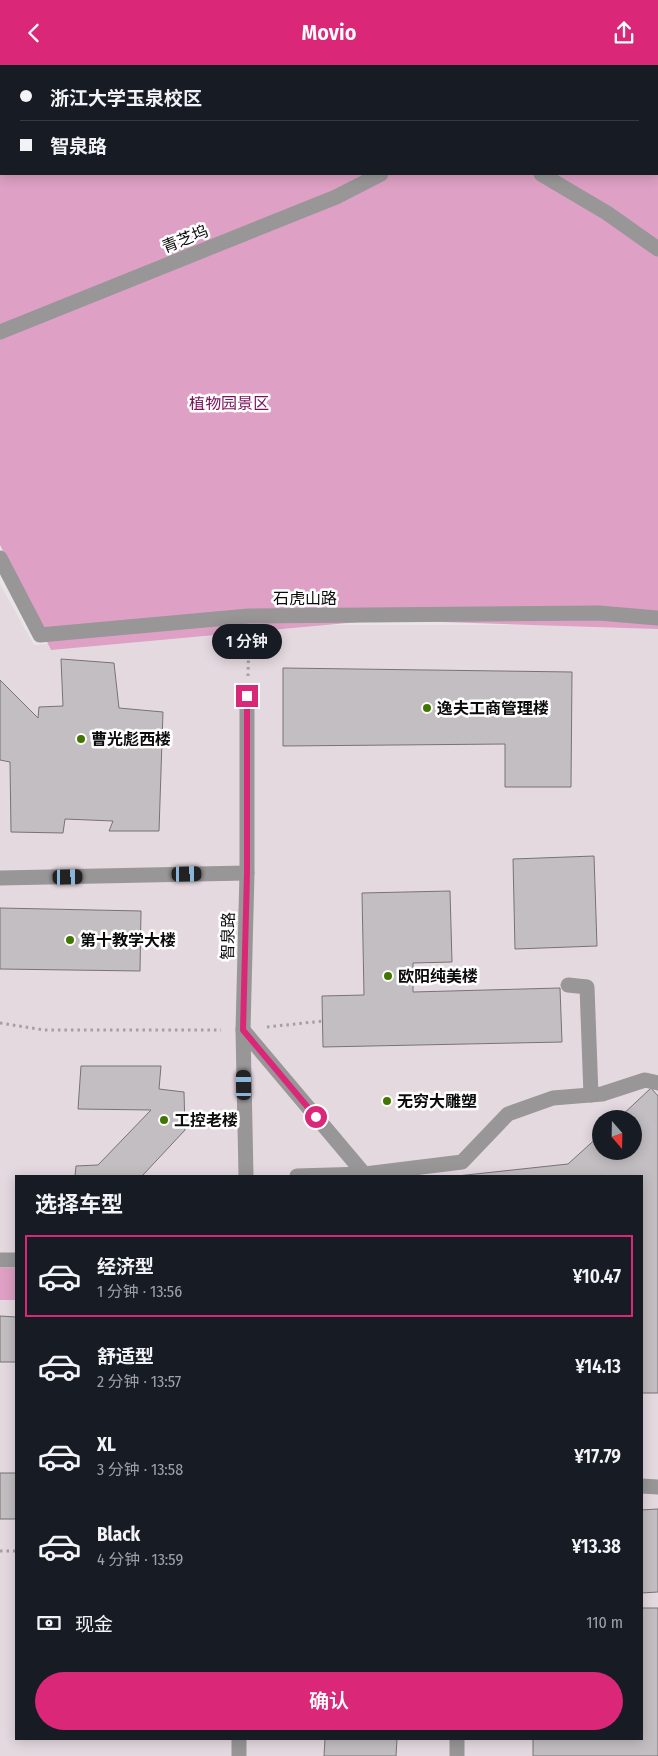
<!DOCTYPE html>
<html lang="zh">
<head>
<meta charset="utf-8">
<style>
  body { margin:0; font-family:"Fira Sans Condensed","Noto Sans SC",sans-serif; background:#20242c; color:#f1f3f6; height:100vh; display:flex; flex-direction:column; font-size:19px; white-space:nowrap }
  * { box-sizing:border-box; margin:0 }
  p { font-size:16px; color:#9ea1a6 }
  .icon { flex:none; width:28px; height:28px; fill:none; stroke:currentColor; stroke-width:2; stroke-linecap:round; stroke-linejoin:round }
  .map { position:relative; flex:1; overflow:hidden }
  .sheet { position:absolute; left:15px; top:1110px; width:628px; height:565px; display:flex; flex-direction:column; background:#171b24; border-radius:0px; box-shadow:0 2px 12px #0003 }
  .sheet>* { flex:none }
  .hud { position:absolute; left:0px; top:0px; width:659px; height:110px; box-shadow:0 2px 12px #0003; display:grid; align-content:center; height:110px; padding:0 20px; background:#171b24 }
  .needle { width:32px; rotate:160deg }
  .fabs { position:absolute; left:592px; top:1045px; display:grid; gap:10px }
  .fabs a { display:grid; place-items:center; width:50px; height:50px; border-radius:50%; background:#171b24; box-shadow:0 2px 12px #0003; font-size:25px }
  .end { position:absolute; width:22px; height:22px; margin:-11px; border:6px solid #db2777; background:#fff; box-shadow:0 0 0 2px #fff }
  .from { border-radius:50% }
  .bubble { position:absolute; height:35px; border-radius:18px; background:#171b24; box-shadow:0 2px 12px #0003; font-size:16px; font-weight:600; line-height:35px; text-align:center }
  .car { position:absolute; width:15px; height:30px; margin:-15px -8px; border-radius:6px; box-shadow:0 0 4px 1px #0007; background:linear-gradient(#222 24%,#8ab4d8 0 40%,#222 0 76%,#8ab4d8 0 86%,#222 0) }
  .hud b { display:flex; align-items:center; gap:18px; height:48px; font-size:19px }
  .hud b+b { border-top:1px solid #363941 }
  .hud i { width:12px; height:12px; background:#f1f3f6 }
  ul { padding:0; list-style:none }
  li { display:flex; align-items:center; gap:15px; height:82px; margin:0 10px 8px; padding:0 10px; border:2px solid transparent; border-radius:0px }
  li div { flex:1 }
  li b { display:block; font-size:19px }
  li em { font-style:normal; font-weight:600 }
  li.on { border-color:#db2777 }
  li>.icon { width:45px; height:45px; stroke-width:1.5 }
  h2 { padding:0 20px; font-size:22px; line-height:60px }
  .pay { display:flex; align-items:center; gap:12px; height:55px; padding:0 20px; font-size:19px }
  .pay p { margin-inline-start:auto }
  .action { display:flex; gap:10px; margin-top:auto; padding:10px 20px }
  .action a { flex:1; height:58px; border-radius:30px; background:#db2777; color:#fff; font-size:20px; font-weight:600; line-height:58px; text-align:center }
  header { display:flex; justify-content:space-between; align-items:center; height:65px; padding:0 20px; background:#db2777; color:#fff; font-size:22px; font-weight:600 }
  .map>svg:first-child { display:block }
  .built { fill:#e5d9e0; fill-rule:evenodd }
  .green { fill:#dea0c4; fill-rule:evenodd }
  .building { fill:#c3bec1; stroke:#777375 }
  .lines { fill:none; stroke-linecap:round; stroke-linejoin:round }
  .path { stroke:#a3a0a1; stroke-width:3; stroke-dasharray:2.5 4; stroke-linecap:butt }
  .minor { stroke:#989697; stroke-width:15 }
  .route { stroke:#db2777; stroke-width:6 }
  .poi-dot { fill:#417602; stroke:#fff; stroke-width:2 }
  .labels { text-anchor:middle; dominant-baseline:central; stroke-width:5; stroke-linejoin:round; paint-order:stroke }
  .street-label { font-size:16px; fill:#0c0b0b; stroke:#fff }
  .park-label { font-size:16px; fill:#78115a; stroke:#fff }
  .poi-label { font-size:16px; font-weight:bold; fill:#0c0b0b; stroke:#fff; text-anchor:start }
</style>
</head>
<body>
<header><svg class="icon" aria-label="back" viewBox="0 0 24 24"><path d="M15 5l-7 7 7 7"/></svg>Movio<svg class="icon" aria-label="share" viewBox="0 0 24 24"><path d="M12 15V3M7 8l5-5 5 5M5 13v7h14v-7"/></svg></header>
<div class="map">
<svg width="658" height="1691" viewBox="0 0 658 1691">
  <rect width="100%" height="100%" fill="#e9e5e7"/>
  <path class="built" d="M 0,519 L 34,580 L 261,560 L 613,560 L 658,562 L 658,1691 L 0,1691 ZM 601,1054 L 634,1054 L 634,1086 L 601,1086 ZM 16,1111 L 641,1111 L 641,1674 L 16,1674 Z"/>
  <g class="green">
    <path d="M 0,0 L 658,0 L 658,564 L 381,555 L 51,585 L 0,480 ZM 1,1 L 658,1 L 658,109 L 1,109 Z"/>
    <rect x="0" y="1203" width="16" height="32"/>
  </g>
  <g class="building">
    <polygon points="61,594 114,598 119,643 163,647 159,766 109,766 113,756 65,754 63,768 11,767 10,697 0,695 0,615 38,653 39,642 63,641"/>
    <polygon points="283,603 572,607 571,722 505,722 505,679 283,681"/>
    <polygon points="594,791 597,881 515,884 513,794"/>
    <polygon points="450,826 452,897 413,898 413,927 560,923 562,977 323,982 322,931 364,930 362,828"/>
    <polygon points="0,843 141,846 140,906 0,904"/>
    <polygon points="81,1001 161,1001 159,1024 184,1027 185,1065 142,1111 75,1111 76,1101 98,1100 151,1045 78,1044"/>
    <polygon points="651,1023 658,1031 658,1328 641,1328 641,1111 457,1111 568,1099 601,1069 601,1086 634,1086 634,1054 618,1054"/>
    <polygon points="0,1251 16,1252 16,1297 0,1297"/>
    <rect x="0" y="1408" width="16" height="46"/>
    <polygon points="658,1444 658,1527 641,1528 641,1445"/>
    <polygon points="641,1543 658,1543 658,1691 533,1691 533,1674 641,1674"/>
    <polygon points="325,1674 397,1674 396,1691 324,1691"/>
  </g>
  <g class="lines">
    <g class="path">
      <polyline points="248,611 249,572"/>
      <polyline points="0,958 44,965 221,965"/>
      <polyline points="267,962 323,956"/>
      <polyline points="0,1486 16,1486"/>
    </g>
    <g class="minor">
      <polyline points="499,1 500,0"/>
      <polyline points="541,109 607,148 658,184"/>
      <polyline points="0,267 336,132 381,109"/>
      <polyline points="0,493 40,570 249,551 599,548 658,553"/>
      <polyline points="0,813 247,808"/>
      <polyline points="568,920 587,922 591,1030"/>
      <polyline points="243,965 366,1111"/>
      <polyline points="246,1111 243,965 247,808 247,631"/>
      <polyline points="297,1111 365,1109 462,1097 508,1049 553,1033 602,1029 645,1015 658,1018"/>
      <polyline points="0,1195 16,1195"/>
      <polyline points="641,1421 658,1422"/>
      <polyline points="239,1674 239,1691"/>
      <polyline points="457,1674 457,1691"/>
    </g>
  </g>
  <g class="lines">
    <polyline class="route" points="247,631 247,808 243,965 316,1052"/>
  </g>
  <g class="poi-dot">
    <circle cx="427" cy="643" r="5"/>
    <circle cx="81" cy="674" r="5"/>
    <circle cx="70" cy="875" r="5"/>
    <circle cx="388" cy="911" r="5"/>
    <circle cx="387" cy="1036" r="5"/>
    <circle cx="164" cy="1055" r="5"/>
  </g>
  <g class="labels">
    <g class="street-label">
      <text transform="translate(185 174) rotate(-22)">青芝坞</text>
      <text x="305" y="533">石虎山路</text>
      <text transform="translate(228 871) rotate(-89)">智泉路</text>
    </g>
    <g class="park-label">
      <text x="229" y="338">植物园景区</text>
    </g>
    <g class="poi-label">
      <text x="437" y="643">逸夫工商管理楼</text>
      <text x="91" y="674">曹光彪西楼</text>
      <text x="80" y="875">第十教学大楼</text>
      <text x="398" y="911">欧阳纯美楼</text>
      <text x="397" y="1036">无穷大雕塑</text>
      <text x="174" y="1055">工控老楼</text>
    </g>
  </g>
</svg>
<div class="fabs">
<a><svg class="needle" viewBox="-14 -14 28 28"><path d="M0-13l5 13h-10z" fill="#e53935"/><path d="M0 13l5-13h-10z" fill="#9ea1a6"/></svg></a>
</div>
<i class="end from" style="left:316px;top:1052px"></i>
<i class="end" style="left:247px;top:631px"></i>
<div class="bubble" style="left:212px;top:559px;width:70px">1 分钟</div>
<i class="car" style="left:187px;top:809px;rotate:89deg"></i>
<i class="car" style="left:68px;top:812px;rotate:89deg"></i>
<i class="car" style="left:244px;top:1020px;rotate:359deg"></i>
<div class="hud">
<b><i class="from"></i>浙江大学玉泉校区</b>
<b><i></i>智泉路</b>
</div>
<section class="sheet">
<h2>选择车型</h2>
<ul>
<li class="on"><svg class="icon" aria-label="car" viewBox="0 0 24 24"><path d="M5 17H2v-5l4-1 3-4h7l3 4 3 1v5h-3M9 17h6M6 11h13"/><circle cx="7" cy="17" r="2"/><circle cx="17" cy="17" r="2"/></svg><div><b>经济型</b><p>1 分钟 · 13:56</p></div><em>¥10.47</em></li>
<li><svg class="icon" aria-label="car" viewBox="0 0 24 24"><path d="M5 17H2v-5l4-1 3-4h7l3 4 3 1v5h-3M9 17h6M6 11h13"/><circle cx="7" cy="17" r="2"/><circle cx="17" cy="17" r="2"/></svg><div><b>舒适型</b><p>2 分钟 · 13:57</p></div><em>¥14.13</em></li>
<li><svg class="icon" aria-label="car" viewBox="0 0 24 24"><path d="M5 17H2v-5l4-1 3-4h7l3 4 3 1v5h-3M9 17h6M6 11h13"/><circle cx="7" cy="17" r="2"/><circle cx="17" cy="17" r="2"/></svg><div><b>XL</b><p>3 分钟 · 13:58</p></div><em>¥17.79</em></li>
<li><svg class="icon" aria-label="car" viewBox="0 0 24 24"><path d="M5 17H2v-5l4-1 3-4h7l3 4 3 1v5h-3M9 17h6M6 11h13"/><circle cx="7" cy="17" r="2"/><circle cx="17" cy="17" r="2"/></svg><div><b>Black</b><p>4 分钟 · 13:59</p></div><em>¥13.38</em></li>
</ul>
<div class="pay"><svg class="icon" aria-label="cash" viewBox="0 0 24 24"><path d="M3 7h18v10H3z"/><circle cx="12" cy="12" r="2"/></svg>现金<p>110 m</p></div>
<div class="action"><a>确认</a></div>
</section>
</div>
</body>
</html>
